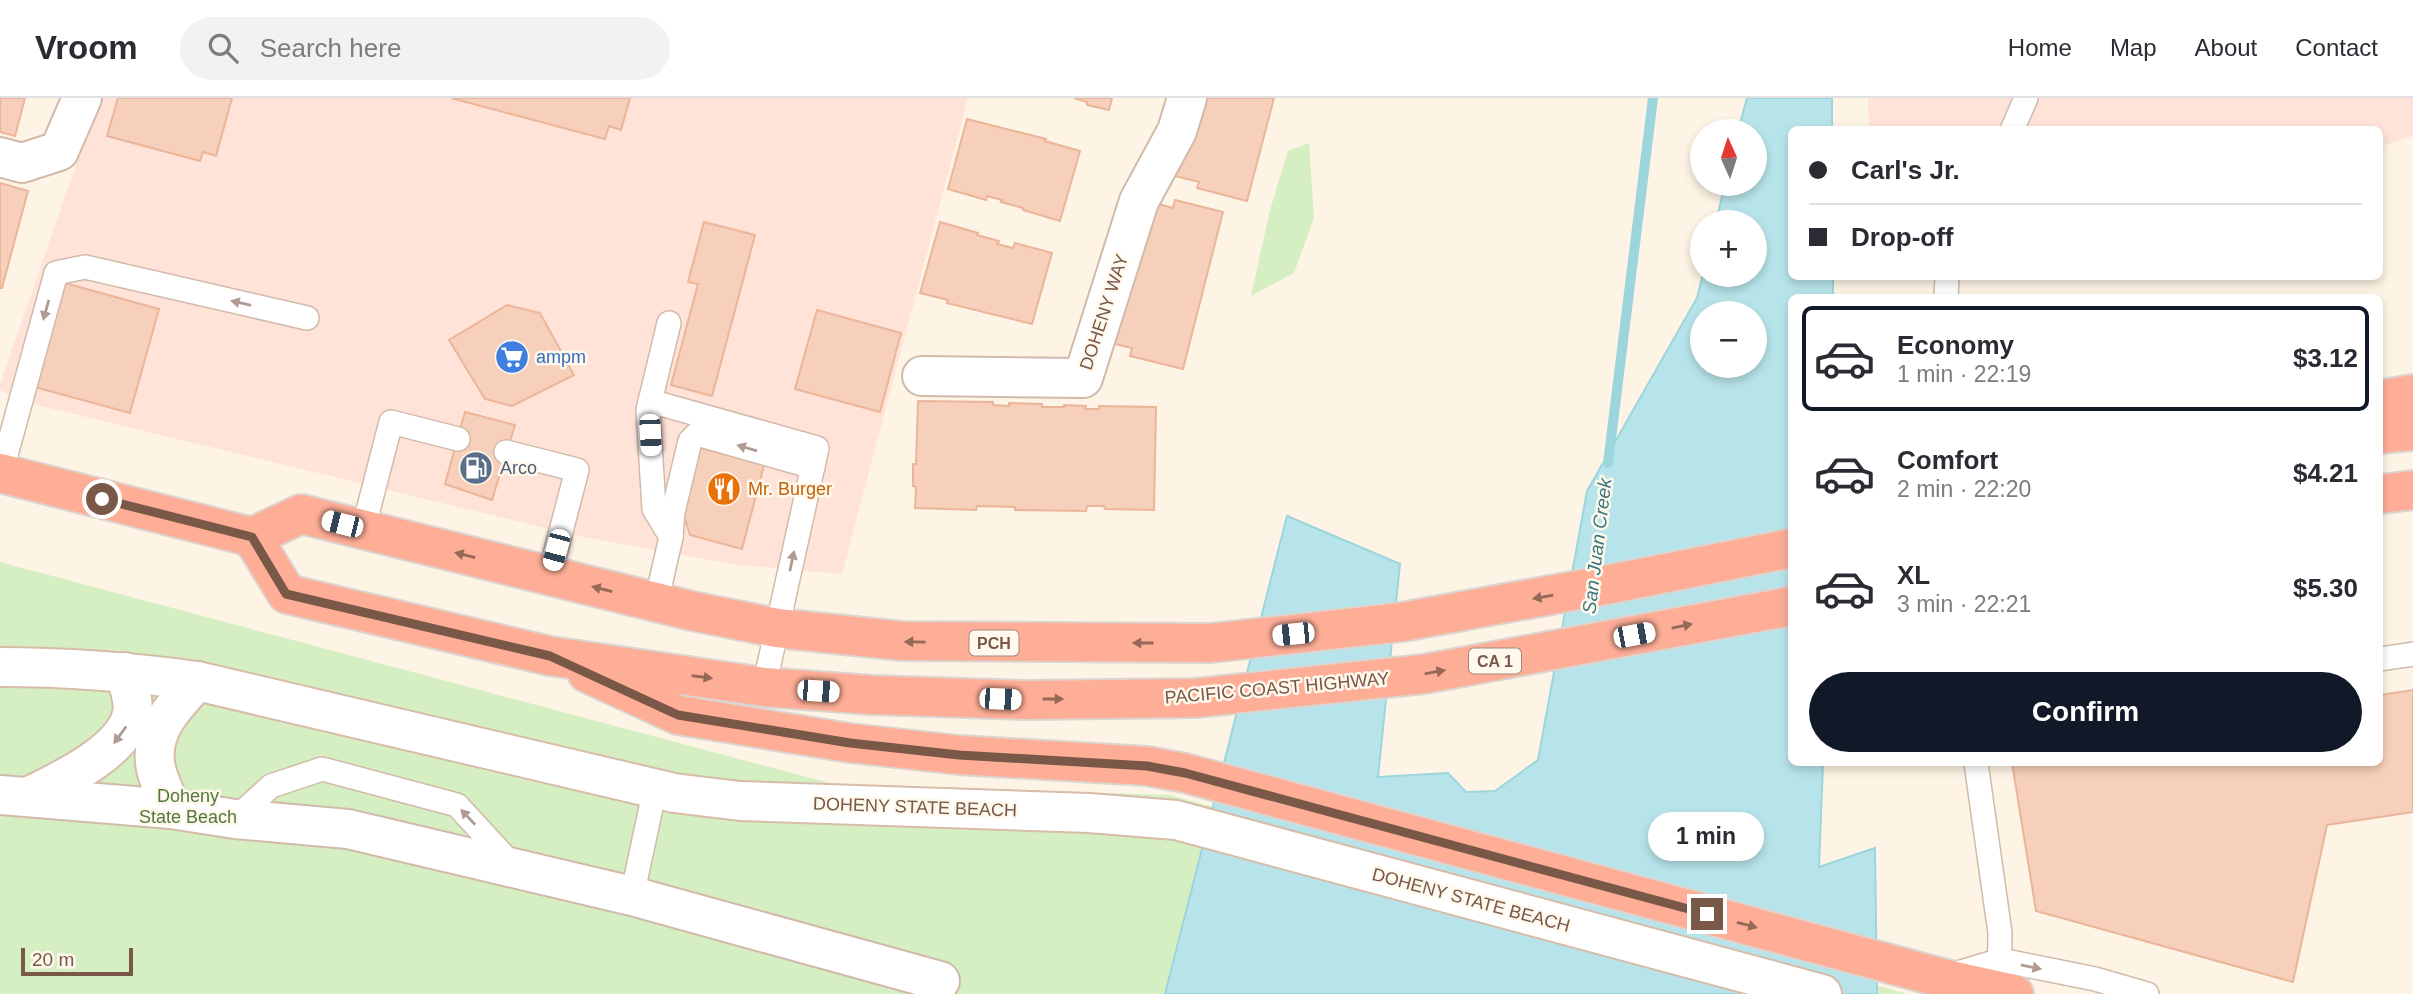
<!DOCTYPE html>
<html lang="en">
<head>
<meta charset="utf-8">
<style>
  body { margin:0; font-family:Helvetica,sans-serif; background:#f2f2f3; color:#2b2b33; height:100vh; display:flex; flex-direction:column; font-size:26px; white-space:nowrap }
  * { box-sizing:border-box; margin:0 }
  p { font-size:23px; color:#7c7c81 }
  .icon { flex:none; width:38px; height:38px; fill:none; stroke:currentColor; stroke-width:2; stroke-linecap:round; stroke-linejoin:round }
  .map { position:relative; flex:1; overflow:hidden }
  .drawer { position:absolute; left:1788px; top:196px; width:595px; height:472px; display:flex; flex-direction:column; background:#fff; border-radius:10px; box-shadow:0 4px 10px #0003 }
  .drawer>* { flex:none }
  .hud { position:absolute; left:1788px; top:28px; width:595px; height:154px; border-radius:10px; box-shadow:0 4px 10px #0003; display:grid; align-content:center; height:154px; padding:0 21px; background:#fff }
  .needle { width:46px; rotate:357deg }
  .fabs { position:absolute; left:1690px; top:21px; display:grid; gap:14px }
  .fabs a { display:grid; place-items:center; width:77px; height:77px; border-radius:50%; background:#fff; box-shadow:0 4px 10px #0003; font-size:35px }
  .scale { position:absolute; left:21px; bottom:18px; width:112px; box-sizing:border-box; padding-left:7px; border:4px solid #7a5847; border-top:0; font-size:19px; line-height:24px; white-space:nowrap; color:#7a5847; -webkit-text-stroke:5px #fff8ed; paint-order:stroke }
  .end { position:absolute; width:32px; height:32px; margin:-16px; border:9px solid #7a5847; background:#fff; box-shadow:0 0 0 4px #fff }
  .from { border-radius:50% }
  .bubble { position:absolute; height:49px; border-radius:24px; background:#fff; box-shadow:0 4px 10px #0003; font-size:23px; font-weight:800; line-height:49px; text-align:center }
  .car { position:absolute; width:21px; height:42px; margin:-21px -10px; border-radius:9px; box-shadow:0 0 5px 2px #0007; background:linear-gradient(#fff 24%,#345 0 40%,#fff 0 76%,#345 0 86%,#fff 0) }
  .hud b { display:flex; align-items:center; gap:24px; height:66px; font-size:26px }
  .hud b+b { border-top:2px solid #e1e1e2 }
  .hud i { width:18px; height:18px; background:#2b2b33 }
  ul { padding:12px 0 0; list-style:none }
  li { display:flex; align-items:center; gap:21px; height:105px; margin:0 14px 10px; padding:0 7px; border:4px solid transparent; border-radius:10px }
  li div { flex:1 }
  li b { display:block; font-size:26px }
  li em { font-style:normal; font-weight:800 }
  li.selected { border-color:#111827 }
  li>.icon { width:63px; height:63px; stroke-width:1.5 }
  .action { display:flex; gap:14px; margin-top:auto; padding:14px 21px }
  .action a { flex:1; height:80px; border-radius:42px; background:#111827; color:#fff; font-size:28px; font-weight:800; line-height:80px; text-align:center }
  header { display:flex; align-items:center; gap:42px; box-sizing:border-box; height:98px; padding:0 35px; background:#fff; border-bottom:2px solid #e1e1e2 }
  header strong { font-size:33px }
  nav { display:flex; gap:38px; margin-inline-start:auto; font-size:24px }
  .search { width:490px; height:63px; background:#f2f2f3; display:flex; align-items:center; gap:18px; box-sizing:border-box; padding:0 24px; border-radius:38px; color:#7c7c81; font-size:26px }
  .map>svg:first-child { display:block }
  .commercial { fill:#ffe3d8 }
  .green { fill:#d5eec2 }
  .water { fill:#b7e4ea; stroke:#9dd5dd; stroke-width:2; fill-rule:evenodd }
  .lines { fill:none; stroke-linecap:round; stroke-linejoin:round }
  .stream { stroke:#9dd5dd; stroke-width:10 }
  .building { fill:#f6d0ba; stroke:#eab599; stroke-width:2 }
  .lane-casing { stroke:#d1baaa; stroke-width:26 }
  .street-casing { stroke:#d1baaa; stroke-width:42 }
  .secondary-casing { stroke:#d7bca9; stroke-width:42 }
  .highway-casing { stroke:#dcd4cf; stroke-width:42 }
  .lane { stroke:#fff; stroke-width:23 }
  .street { stroke:#fff; stroke-width:38 }
  .secondary { stroke:#fff; stroke-width:38 }
  .highway { stroke:#feae97; stroke-width:38 }
  .oneway { fill:#af9b91 }
  .oneway2 { fill:#946957 }
  .route { stroke:#7a5847; stroke-width:9 }
  .labels { text-anchor:middle; dominant-baseline:central; stroke-width:5; stroke-linejoin:round; paint-order:stroke }
  .shield { fill:#fff8ed; stroke:#a28879; stroke-width:2 }
  .shield-label { font-size:16px; font-weight:bold; fill:#7a5847 }
  .street-label { font-size:18px; fill:#7a5847; stroke:#fff8ed }
  .shop-label { font-size:18px; fill:#366cbe; stroke:#fff8ed; text-anchor:start }
  .service-label { font-size:18px; fill:#4e5e75; stroke:#fff8ed; text-anchor:start }
  .food-label { font-size:18px; fill:#c56008; stroke:#fff8ed; text-anchor:start }
  .park-label { font-size:18px; fill:#507a3c; stroke:#fff8ed }
  .water-label { font-size:19px; font-style:italic; fill:#3a7781; stroke:#fff8ed }
</style>
</head>
<body>
<header>
<strong>Vroom</strong>
<div class="search"><svg class="icon" aria-label="search" viewBox="0 0 24 24"><circle cx="10" cy="10" r="6"/><path d="M15 15l6 6"/></svg>Search here</div>
<nav><a>Home</a><a>Map</a><a>About</a><a>Contact</a></nav>
</header>
<div class="map">
<svg width="2413" height="896" viewBox="0 0 2413 896">
  <rect width="100%" height="100%" fill="#fef4e5"/>
  <g class="commercial">
    <polygon points="99,0 968,0 842,476 737,467 578,438 20,303 0,292 0,286"/>
    <polygon points="1868,0 2413,0 2413,38 2380,49 2380,32 1869,31"/>
  </g>
  <g class="green">
    <polygon points="1309,45 1314,120 1294,175 1251,198 1270,112 1288,53"/>
    <polygon points="0,464 833,686 1169,697 1908,896 0,896"/>
  </g>
  <path class="water" d="M 1747,0 L 1832,0 L 1832,31 L 1792,32 L 1792,178 L 1833,179 L 1833,199 L 1792,200 L 1792,665 L 1823,665 L 1819,769 L 1875,750 L 1877,896 L 1165,896 L 1287,418 L 1400,466 L 1378,679 L 1448,675 L 1466,694 L 1495,693 L 1538,662 L 1587,393 L 1697,200 L 1703,176 L 1755,177 L 1755,124 L 1716,124 L 1725,86 L 1755,86 L 1755,33 L 1738,33 ZM 1703,215 L 1755,215 L 1755,268 L 1703,268 Z"/>
  <g class="lines">
    <polyline class="stream" points="1608,365 1653,0"/>
  </g>
  <g class="building">
    <polygon points="0,0 25,0 15,38 0,34"/>
    <polygon points="118,0 232,0 216,58 203,54 200,63 107,38"/>
    <polygon points="451,0 630,0 621,32 609,28 605,41"/>
    <polygon points="1074,0 1112,0 1109,12 1087,7 1087,4"/>
    <polygon points="1196,0 1274,0 1247,103 1197,90 1199,84 1175,78"/>
    <polygon points="967,21 1046,41 1045,43 1080,53 1060,123 1023,112 1023,110 1001,104 1002,102 987,98 986,102 948,91"/>
    <polygon points="0,85 28,93 2,190 0,190"/>
    <polygon points="1144,102 1173,110 1175,102 1223,114 1183,271 1130,258 1132,250 1107,244"/>
    <polygon points="704,124 755,137 712,298 671,287 698,186 688,184"/>
    <polygon points="940,124 978,135 977,137 999,143 997,146 1013,150 1015,145 1052,155 1032,226 947,205 948,202 920,195"/>
    <polygon points="61,184 159,211 130,315 31,288"/>
    <polygon points="507,207 540,215 574,277 512,308 485,301 449,242"/>
    <polygon points="817,212 901,235 880,314 795,291"/>
    <polygon points="918,303 993,304 993,307 1009,308 1009,305 1042,306 1042,309 1064,309 1064,307 1086,308 1085,311 1099,311 1099,308 1156,309 1154,412 1105,411 1104,408 1087,408 1086,413 1015,412 1015,409 977,408 976,412 915,410 916,389 913,388 913,366 916,366"/>
    <polygon points="465,314 515,327 492,402 445,386"/>
    <polygon points="701,350 764,367 742,451 690,437 683,415"/>
    <polygon points="2413,592 2413,714 2327,727 2293,884 2036,813 2012,665 2380,665 2380,597"/>
  </g>
  <g class="lines">
    <g class="lane-casing">
      <g id="lane">
        <polyline points="2012,32 2026,0"/>
        <polyline points="1946,200 1947,178"/>
        <polyline points="650,303 817,350 764,589"/>
        <polyline points="506,354 577,372 549,479"/>
        <polyline points="1,375 56,175 85,169 307,220"/>
        <polyline points="363,432 391,324 458,341"/>
        <polyline points="671,439 673,414 690,343 697,336 813,369"/>
        <polyline points="656,505 671,439 654,411 648,312 669,225"/>
        <polyline points="2380,561 2413,556"/>
        <polyline points="1976,665 2000,835 1999,892"/>
        <polyline points="235,721 271,688 322,671 457,707 512,767"/>
        <polyline points="632,798 655,691"/>
        <polyline points="1951,877 2001,862 2095,881 2147,896"/>
      </g>
    </g>
    <g class="street-casing">
      <g id="street">
        <polyline points="0,59 22,65 59,53 82,0"/>
        <polyline points="922,278 1083,280 1139,103 1177,33 1187,0"/>
        <polyline points="0,697 171,711 235,721 348,731 632,798 940,883"/>
      </g>
    </g>
    <g class="secondary-casing">
      <g id="secondary">
        <path d="M 0,569 C 67,569 131,574 197,583 L 674,695 L 740,703 L 1089,715 L 1176,722 L 1822,896"/>
        <path d="M 28,699 C 60,683 124,654 132,616 C 135,604 128,586 125,574"/>
        <path d="M 171,711 C 166,696 156,679 155,664 C 151,629 177,606 197,583"/>
      </g>
    </g>
    <g class="highway-casing">
      <g id="highway">
        <polyline points="2380,302 2413,296"/>
        <polyline points="2380,336 2413,333"/>
        <polyline points="0,375 252,439 301,416 692,513 777,530 902,543 1211,545 1402,524 1611,486 1792,450"/>
        <polyline points="2380,396 2413,392"/>
        <polyline points="252,439 287,496 550,558 764,589 872,597 1026,602 1196,600 1424,576 1792,508"/>
        <polyline points="587,575 678,617 850,645 959,657 1147,668 1185,675 1942,880 2014,896"/>
      </g>
    </g>
    <use href="#lane" class="lane"/>
    <use href="#street" class="street"/>
    <use href="#secondary" class="secondary"/>
    <use href="#highway" class="highway"/>
  </g>
  <defs><path id="oneway-solid" d="M-6-.8H1V-3.2L6.5 0L1 3.2V.8H-6Z" transform="scale(1.75)"/></defs>
  <g class="oneway">
    <use href="#oneway-solid" transform="translate(241 205) rotate(-167)"/>
    <use href="#oneway-solid" transform="translate(46 212) rotate(106)"/>
    <use href="#oneway-solid" transform="translate(747 350) rotate(-164)"/>
    <use href="#oneway-solid" transform="translate(792 463) rotate(-78)"/>
    <use href="#oneway-solid" transform="translate(120 637) rotate(126)"/>
    <use href="#oneway-solid" transform="translate(468 719) rotate(-133)"/>
    <use href="#oneway-solid" transform="translate(2031 869) rotate(11)"/>
  </g>
  <g class="oneway2">
    <use href="#oneway-solid" transform="translate(465 457) rotate(-166)"/>
    <use href="#oneway-solid" transform="translate(602 491) rotate(-166)"/>
    <use href="#oneway-solid" transform="translate(1543 499) rotate(170)"/>
    <use href="#oneway-solid" transform="translate(1682 528) rotate(-11)"/>
    <use href="#oneway-solid" transform="translate(915 544) rotate(-179)"/>
    <use href="#oneway-solid" transform="translate(1143 545) rotate(180)"/>
    <use href="#oneway-solid" transform="translate(1435 574) rotate(-10)"/>
    <use href="#oneway-solid" transform="translate(702 579) rotate(8)"/>
    <use href="#oneway-solid" transform="translate(1053 601)"/>
    <use href="#oneway-solid" transform="translate(1747 827) rotate(15)"/>
  </g>
  <g class="lines">
    <polyline class="route" points="102,401 252,439 286,496 550,558 678,617 850,645 959,657 1147,668 1185,675 1707,816"/>
  </g>
  <defs>
    <g id="supermarket-disc" transform="scale(1.75)"><circle r="9.5" fill="#3f7fe0" stroke="#fff8ed"/><path d="M-6-5.5h2.5l.6 2H6L4.5 2H-2.5L-4.4-4H-6ZM-1.5 3.2a1.3 1.3 0 1 0 .1 0ZM3 3.2a1.3 1.3 0 1 0 .1 0Z" fill="#fff"/></g>
    <g id="fuel-disc" transform="scale(1.75)"><circle r="9.5" fill="#5c6f8a" stroke="#fff8ed"/><path d="M-5.5-6h7V0h2V4h1.3V-2.5L3-4.5l.8-.8L6-3V5H2.5V1h-1V6h-7ZM-4.2-4.7v3.2H.2V-4.7Z" fill="#fff"/></g>
    <g id="restaurant-disc" transform="scale(1.75)"><circle r="9.5" fill="#e8710a" stroke="#fff8ed"/><path d="M-5-6h1v4h1v-4h1v4h1v-4h1v5L-1.5 .5V6h-2V.5L-5-1ZM5-6V6H3V1.5H1.5Q1.5-4 5-6Z" fill="#fff"/></g>
  </defs>
  <g fill-rule="evenodd">
    <use href="#supermarket-disc" x="512" y="259"/>
    <use href="#fuel-disc" x="476" y="370"/>
    <use href="#restaurant-disc" x="724" y="391"/>
  </g>
  <g class="labels">
    <g class="shield">
      <rect x="969.5" y="532.5" width="49" height="25" rx="5"/>
      <rect x="1469" y="550.5" width="52" height="25" rx="5"/>
    </g>
    <g class="shield-label">
      <text x="994" y="545">PCH</text>
      <text x="1495" y="563">CA 1</text>
    </g>
    <g class="street-label">
      <text transform="translate(1104 214) rotate(-72)">DOHENY WAY</text>
      <text transform="translate(1277 590) rotate(-5)">PACIFIC COAST HIGHWAY</text>
      <text transform="translate(915 709) rotate(2)">DOHENY STATE BEACH</text>
      <text transform="translate(1471 802) rotate(15)">DOHENY STATE BEACH</text>
    </g>
    <g class="shop-label">
      <text x="536" y="259">ampm</text>
    </g>
    <g class="service-label">
      <text x="500" y="370">Arco</text>
    </g>
    <g class="food-label">
      <text x="748" y="391">Mr. Burger</text>
    </g>
    <g class="park-label">
      <text x="188" y="698">Doheny<tspan x="188" dy="21">State Beach</tspan></text>
    </g>
    <g class="water-label">
      <text transform="translate(1597 448) rotate(-83)">San Juan Creek</text>
    </g>
  </g>
</svg>
<div class="fabs">
<a><svg class="needle" viewBox="-14 -14 28 28"><path d="M0-13l5 13h-10z" fill="#e53935"/><path d="M0 13l5-13h-10z" fill="#7c7c81"/></svg></a>
<a>+</a>
<a>−</a>
</div>
<div class="scale">20 m</div>
<i class="end from" style="left:102px;top:401px"></i>
<i class="end" style="left:1707px;top:816px"></i>
<div class="bubble" style="left:1648px;top:714px;width:116px">1 min</div>
<i class="car" style="left:650px;top:337px;rotate:177deg"></i>
<i class="car" style="left:342px;top:426px;rotate:284deg"></i>
<i class="car" style="left:556px;top:452px;rotate:195deg"></i>
<i class="car" style="left:1293px;top:536px;rotate:264deg"></i>
<i class="car" style="left:1634px;top:537px;rotate:79deg"></i>
<i class="car" style="left:818px;top:593px;rotate:94deg"></i>
<i class="car" style="left:1000px;top:601px;rotate:92deg"></i>
<div class="hud">
<b><i class="from"></i>Carl's Jr.</b>
<b><i></i>Drop-off</b>
</div>
<section class="drawer">
<ul>
<li class="selected"><svg class="icon" aria-label="car" viewBox="0 0 24 24"><path d="M5 17H2v-5l4-1 3-4h7l3 4 3 1v5h-3M9 17h6M6 11h13"/><circle cx="7" cy="17" r="2"/><circle cx="17" cy="17" r="2"/></svg><div><b>Economy</b><p>1 min · 22:19</p></div><em>$3.12</em></li>
<li><svg class="icon" aria-label="car" viewBox="0 0 24 24"><path d="M5 17H2v-5l4-1 3-4h7l3 4 3 1v5h-3M9 17h6M6 11h13"/><circle cx="7" cy="17" r="2"/><circle cx="17" cy="17" r="2"/></svg><div><b>Comfort</b><p>2 min · 22:20</p></div><em>$4.21</em></li>
<li><svg class="icon" aria-label="car" viewBox="0 0 24 24"><path d="M5 17H2v-5l4-1 3-4h7l3 4 3 1v5h-3M9 17h6M6 11h13"/><circle cx="7" cy="17" r="2"/><circle cx="17" cy="17" r="2"/></svg><div><b>XL</b><p>3 min · 22:21</p></div><em>$5.30</em></li>
</ul>
<div class="action"><a>Confirm</a></div>
</section>
</div>
</body>
</html>
